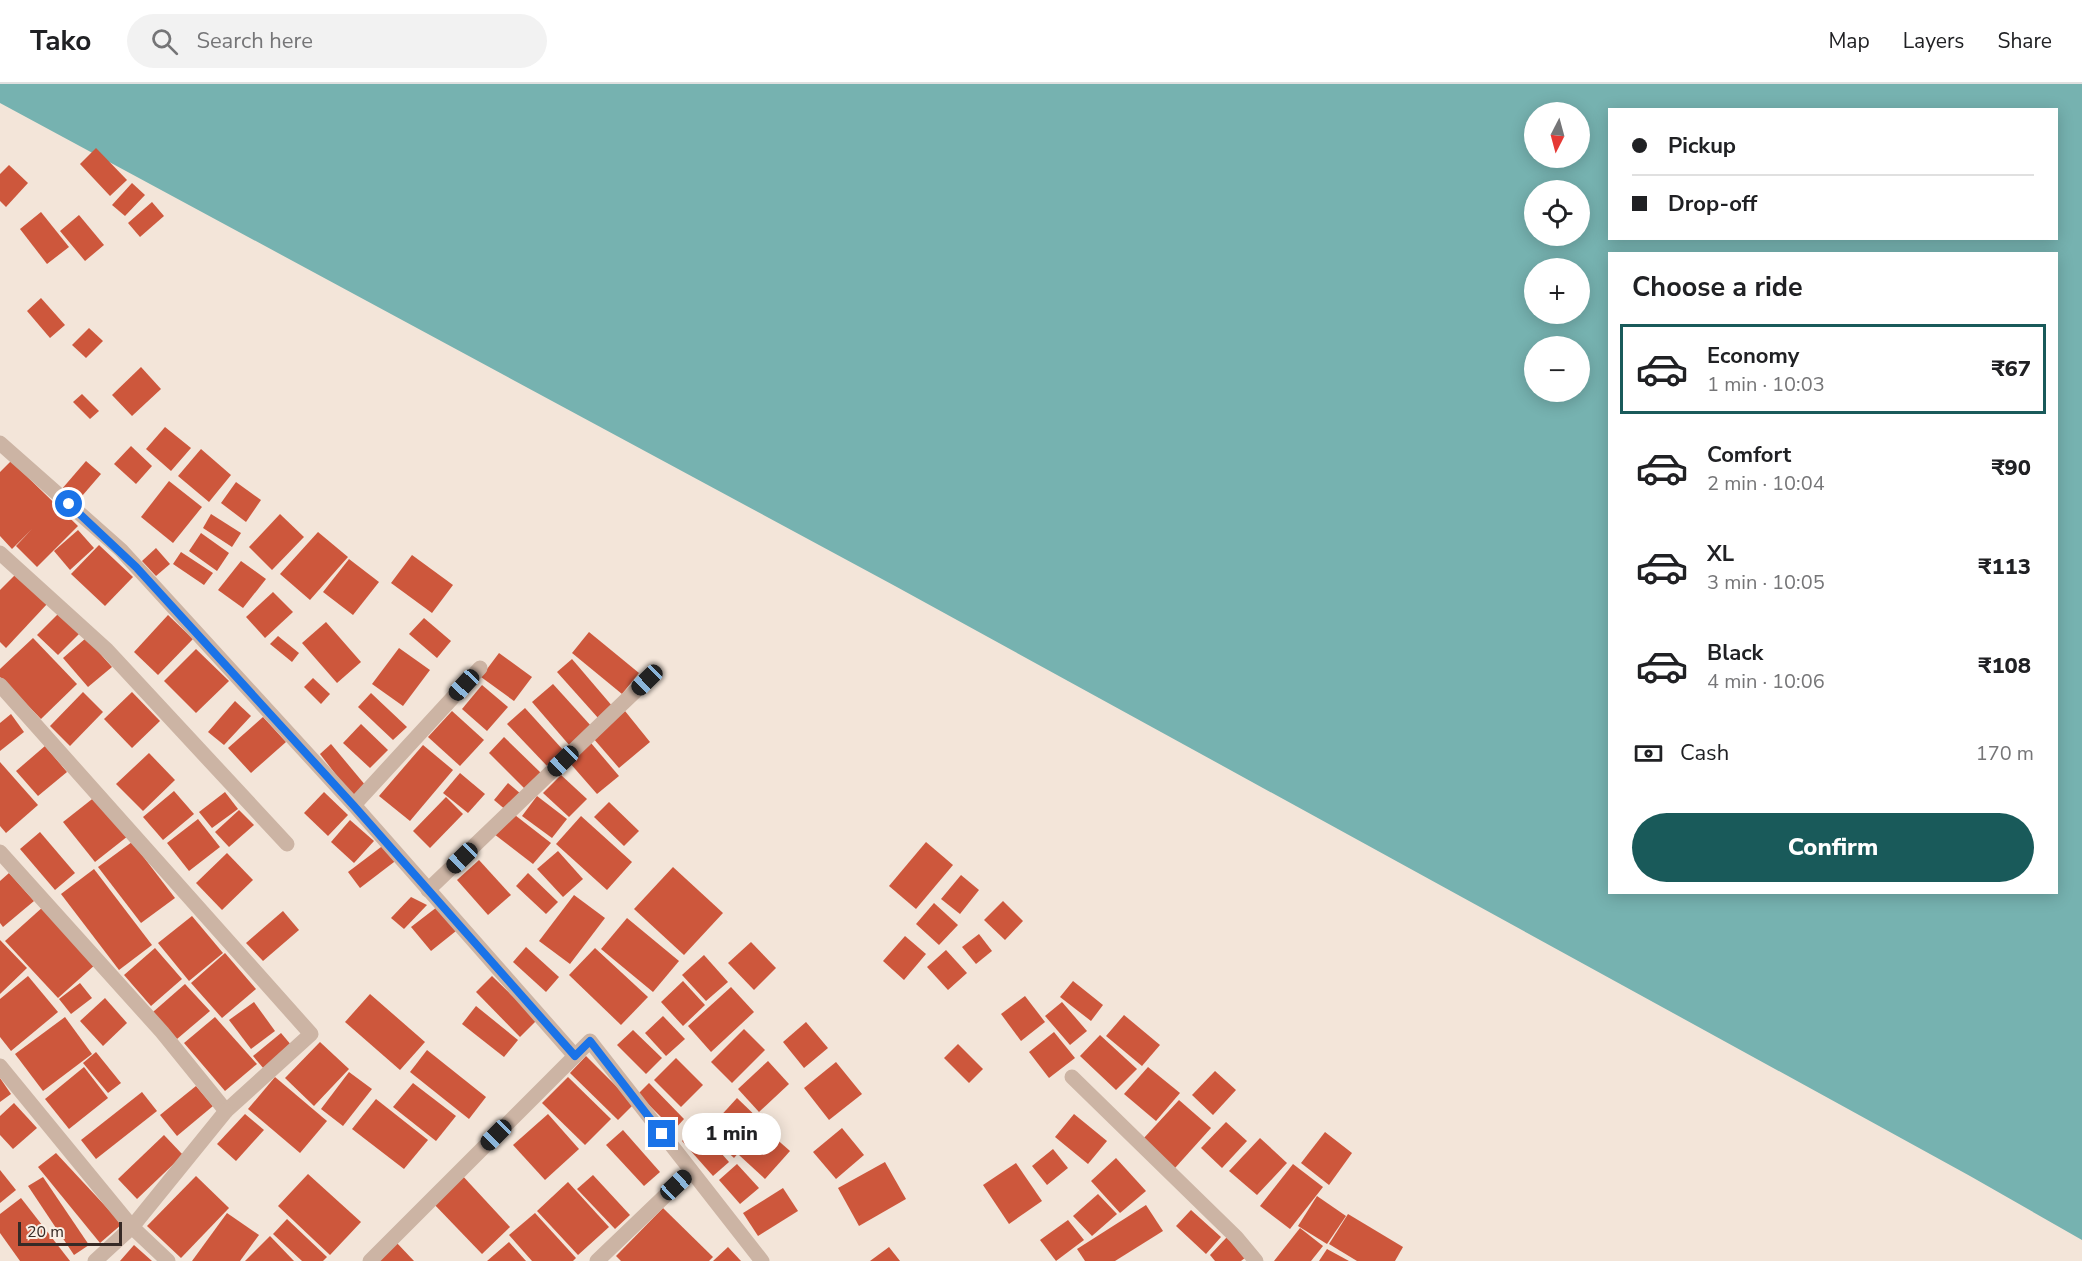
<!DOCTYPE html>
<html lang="en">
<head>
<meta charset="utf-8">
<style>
  body { margin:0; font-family:"Nunito Sans",sans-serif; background:#f2f2f2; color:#202124; height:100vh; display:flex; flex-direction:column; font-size:22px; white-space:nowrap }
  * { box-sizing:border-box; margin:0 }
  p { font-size:20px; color:#757577 }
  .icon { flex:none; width:33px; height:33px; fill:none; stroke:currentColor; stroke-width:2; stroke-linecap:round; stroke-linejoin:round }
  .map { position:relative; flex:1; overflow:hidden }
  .panel { position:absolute; left:1608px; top:168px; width:450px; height:642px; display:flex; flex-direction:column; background:#fff; border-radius:0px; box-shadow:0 3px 15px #0003 }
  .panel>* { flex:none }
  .guide { position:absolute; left:1608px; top:24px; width:450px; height:132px; border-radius:0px; box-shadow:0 3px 15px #0003; display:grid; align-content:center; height:132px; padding:0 24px; background:#fff }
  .needle { width:39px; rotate:186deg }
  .tools { position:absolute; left:1524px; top:18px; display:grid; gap:12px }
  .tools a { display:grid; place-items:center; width:66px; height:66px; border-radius:50%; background:#fff; box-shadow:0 3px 15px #0003; font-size:30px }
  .scale { position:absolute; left:18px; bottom:15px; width:104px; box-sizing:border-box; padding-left:6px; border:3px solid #362a26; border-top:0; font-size:16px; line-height:21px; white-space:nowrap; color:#362a26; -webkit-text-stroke:4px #faefe5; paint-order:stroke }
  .end { position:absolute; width:27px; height:27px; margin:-14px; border:8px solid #1a73e8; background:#fff; box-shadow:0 0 0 3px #fff }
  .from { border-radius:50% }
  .bubble { position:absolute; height:42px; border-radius:21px; background:#fff; box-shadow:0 3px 15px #0003; font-size:20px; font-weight:800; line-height:42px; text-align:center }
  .car { position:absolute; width:18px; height:36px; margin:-18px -9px; border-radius:8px; box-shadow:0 0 4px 2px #0007; background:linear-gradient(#222 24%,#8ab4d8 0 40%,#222 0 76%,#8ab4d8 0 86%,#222 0) }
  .guide b { display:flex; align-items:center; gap:21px; height:57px; font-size:22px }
  .guide b+b { border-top:2px solid #e0e0e0 }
  .guide i { width:15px; height:15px; background:#202124 }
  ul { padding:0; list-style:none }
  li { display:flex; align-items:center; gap:18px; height:90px; margin:0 12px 9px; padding:0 12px; border:3px solid transparent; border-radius:0px }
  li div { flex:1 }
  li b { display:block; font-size:22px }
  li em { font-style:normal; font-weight:800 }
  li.active { border-color:#195a5a }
  li>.icon { width:54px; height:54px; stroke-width:1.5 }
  h2 { padding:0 24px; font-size:27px; line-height:72px }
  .pay { display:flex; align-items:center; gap:15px; height:66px; padding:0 24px; font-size:22px }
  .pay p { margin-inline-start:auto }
  .primary-button { display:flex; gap:12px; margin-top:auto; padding:12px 24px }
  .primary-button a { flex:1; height:69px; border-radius:36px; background:#195a5a; color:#fff; font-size:24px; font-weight:800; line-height:69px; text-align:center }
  header { display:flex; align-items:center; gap:36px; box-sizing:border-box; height:84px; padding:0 30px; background:#fff; border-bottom:2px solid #e0e0e0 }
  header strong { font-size:28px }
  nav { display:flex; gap:33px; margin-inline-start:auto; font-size:21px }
  .search { width:420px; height:54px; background:#f2f2f2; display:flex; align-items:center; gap:15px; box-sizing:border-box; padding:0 21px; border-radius:33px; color:#757577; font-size:22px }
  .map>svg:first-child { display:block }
  .water { fill:#76b2b0; fill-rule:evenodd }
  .building { fill:#cd573c }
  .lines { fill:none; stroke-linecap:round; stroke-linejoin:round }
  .minor { stroke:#ccb4a4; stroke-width:15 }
  .route { stroke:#1a73e8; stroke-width:8 }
</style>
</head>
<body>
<header>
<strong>Tako</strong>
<div class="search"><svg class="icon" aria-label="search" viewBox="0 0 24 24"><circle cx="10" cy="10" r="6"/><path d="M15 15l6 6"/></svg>Search here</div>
<nav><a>Map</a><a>Layers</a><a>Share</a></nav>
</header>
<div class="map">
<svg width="2082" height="1177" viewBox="0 0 2082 1177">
  <rect width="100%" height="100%" fill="#f3e5d9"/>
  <path class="water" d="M 0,0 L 2082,0 L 2082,1156 L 1970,1092 L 895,502 L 0,19 ZM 1610,26 L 2056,26 L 2056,154 L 1610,154 ZM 1534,28 L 1580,28 L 1580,74 L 1534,74 ZM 1534,106 L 1580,106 L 1580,152 L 1534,152 ZM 1610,170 L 2056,170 L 2056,808 L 1610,808 ZM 1534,184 L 1580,184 L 1580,230 L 1534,230 ZM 1534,262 L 1580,262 L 1580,308 L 1534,308 Z"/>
  <g class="building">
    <polygon points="96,64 127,96 110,112 80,80"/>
    <polygon points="9,81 28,99 6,123 0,117 0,90"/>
    <polygon points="132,99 145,111 125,132 112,121"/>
    <polygon points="152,118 164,132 140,153 128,139"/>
    <polygon points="41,128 69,163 47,180 20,145"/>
    <polygon points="79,131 104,161 85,177 60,147"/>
    <polygon points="41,214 65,241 50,254 27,227"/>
    <polygon points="89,244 103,257 86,274 72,261"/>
    <polygon points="141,283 161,305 132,332 112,311"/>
    <polygon points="82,310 99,327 90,335 73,318"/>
    <polygon points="165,343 191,364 171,387 146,365"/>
    <polygon points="131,362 152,382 136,400 114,380"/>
    <polygon points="201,365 231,391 209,418 178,392"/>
    <polygon points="11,377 78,442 37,483 16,462 32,445 12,465 0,452 0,388"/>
    <polygon points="86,377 101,390 76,419 61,406"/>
    <polygon points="169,397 202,423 173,459 141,433"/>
    <polygon points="236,398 261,416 246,438 221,419"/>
    <polygon points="211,430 241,449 232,463 203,444"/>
    <polygon points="280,430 304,453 272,486 249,463"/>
    <polygon points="78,446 94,464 70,486 54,467"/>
    <polygon points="318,448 348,473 310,516 280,490"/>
    <polygon points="201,449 229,469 217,487 189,467"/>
    <polygon points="99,461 133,493 105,522 71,490"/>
    <polygon points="156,464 170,480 156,492 142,477"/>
    <polygon points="181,468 213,489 204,501 173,480"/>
    <polygon points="412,471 453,501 432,529 391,499"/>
    <polygon points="349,475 379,498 353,531 323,508"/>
    <polygon points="241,477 266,495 243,524 218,506"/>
    <polygon points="16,490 48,519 6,564 0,558 0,506"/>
    <polygon points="273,508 293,528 265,554 246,533"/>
    <polygon points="59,529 79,550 58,571 37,551"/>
    <polygon points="168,531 193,555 158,591 134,568"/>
    <polygon points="424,534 451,557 437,574 409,550"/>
    <polygon points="326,538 361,578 337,599 302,559"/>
    <polygon points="589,548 639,589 622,610 572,569"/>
    <polygon points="278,552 299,569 292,578 270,560"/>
    <polygon points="33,554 77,600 41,635 0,593 0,585"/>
    <polygon points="86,554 112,583 88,603 63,574"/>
    <polygon points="399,564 430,586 403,622 372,600"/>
    <polygon points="196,565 229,597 196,629 164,597"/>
    <polygon points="499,569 532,593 514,617 481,593"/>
    <polygon points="572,575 613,623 599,635 557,588"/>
    <polygon points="313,594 330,610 321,620 304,603"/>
    <polygon points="553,600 592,643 570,662 532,618"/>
    <polygon points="482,601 508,623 487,647 462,625"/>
    <polygon points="83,608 103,628 70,662 50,642"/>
    <polygon points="132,608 160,637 132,664 104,635"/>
    <polygon points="371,609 407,643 393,656 358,623"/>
    <polygon points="235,617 251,632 224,661 208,648"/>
    <polygon points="525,624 564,667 548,683 507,640"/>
    <polygon points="452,627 484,656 460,682 428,653"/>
    <polygon points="625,627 650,658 619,684 593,654"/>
    <polygon points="11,630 24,648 0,667 0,639"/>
    <polygon points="263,633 286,658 251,689 228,664"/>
    <polygon points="361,640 388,666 370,684 343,659"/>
    <polygon points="504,653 542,690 526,706 489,669"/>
    <polygon points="591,659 619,692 597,710 569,678"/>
    <polygon points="331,660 366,702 354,714 320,670"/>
    <polygon points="423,661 453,686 410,737 379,712"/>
    <polygon points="45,662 67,688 38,712 16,687"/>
    <polygon points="149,669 175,696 143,727 116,700"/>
    <polygon points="0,678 38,721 6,749 0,742"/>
    <polygon points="460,689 485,710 468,729 443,709"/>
    <polygon points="561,691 587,715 569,733 543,709"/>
    <polygon points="508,699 521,710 507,727 494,716"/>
    <polygon points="174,707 194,730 163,756 143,733"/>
    <polygon points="225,708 238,725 212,744 199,728"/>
    <polygon points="324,708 348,731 328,752 304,729"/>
    <polygon points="96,712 128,752 95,778 63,738"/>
    <polygon points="537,712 567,735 552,754 522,732"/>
    <polygon points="446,713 463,730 430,764 413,747"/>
    <polygon points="609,718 639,747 624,762 594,733"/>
    <polygon points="239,726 254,741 229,763 215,748"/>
    <polygon points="511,728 551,759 533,780 494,750"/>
    <polygon points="581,732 632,778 607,806 556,760"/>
    <polygon points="198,735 220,763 189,787 167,759"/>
    <polygon points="350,736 374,757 354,779 331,758"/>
    <polygon points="40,748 75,789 55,806 20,765"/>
    <polygon points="132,758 175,814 141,839 98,783"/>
    <polygon points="926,758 953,781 916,825 889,802"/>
    <polygon points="385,760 398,775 360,804 348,788"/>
    <polygon points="558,767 583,795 563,813 537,785"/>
    <polygon points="227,769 253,796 222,826 196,799"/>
    <polygon points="479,776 511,811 488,831 457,796"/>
    <polygon points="673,783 723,829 684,871 634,825"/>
    <polygon points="94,785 152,861 119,886 61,810"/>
    <polygon points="9,789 34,817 3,843 0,839 0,797"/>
    <polygon points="528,789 558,818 546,830 516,802"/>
    <polygon points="961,791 979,806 960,830 941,815"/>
    <polygon points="574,811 605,834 570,880 539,857"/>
    <polygon points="411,813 427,821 404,845 391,834"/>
    <polygon points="1003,817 1023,837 1005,856 984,836"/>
    <polygon points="934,819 958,841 939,861 916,840"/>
    <polygon points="44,822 96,880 58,914 5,857"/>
    <polygon points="437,823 456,847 431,867 411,843"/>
    <polygon points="283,827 299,846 263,877 246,859"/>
    <polygon points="192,832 223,869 189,897 158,859"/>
    <polygon points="627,834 679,877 653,908 601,865"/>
    <polygon points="979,850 992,867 976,880 962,863"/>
    <polygon points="905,852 926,870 904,896 883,877"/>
    <polygon points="0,856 27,884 0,910"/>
    <polygon points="751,858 776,884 754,906 728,879"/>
    <polygon points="526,863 559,893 546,908 513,878"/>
    <polygon points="155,864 182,895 151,922 124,891"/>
    <polygon points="595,864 648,913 621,941 569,891"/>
    <polygon points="946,866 967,889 948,906 927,883"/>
    <polygon points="225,869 256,905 222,934 191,899"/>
    <polygon points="704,871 728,898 706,917 682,891"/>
    <polygon points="28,892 58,928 11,967 0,953 0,915"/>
    <polygon points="492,892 537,936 520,953 476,908"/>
    <polygon points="683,897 705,921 683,942 661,918"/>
    <polygon points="1073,897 1103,921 1091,937 1060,913"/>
    <polygon points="80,899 92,914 71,930 59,915"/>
    <polygon points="185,900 210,927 177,955 153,928"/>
    <polygon points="731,903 754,928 711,968 688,942"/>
    <polygon points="370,910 425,958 400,986 345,938"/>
    <polygon points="1025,912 1045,938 1021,957 1001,930"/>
    <polygon points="105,914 127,939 103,962 80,937"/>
    <polygon points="254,918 275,947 251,965 229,936"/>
    <polygon points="1062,918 1087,947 1070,961 1045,932"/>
    <polygon points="476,922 518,956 504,973 462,940"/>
    <polygon points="1124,931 1160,961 1142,982 1106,952"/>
    <polygon points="663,932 685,955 666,972 645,949"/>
    <polygon points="65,933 92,970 43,1007 15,970"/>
    <polygon points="215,933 257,980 225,1007 184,959"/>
    <polygon points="806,938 828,964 804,984 783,958"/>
    <polygon points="744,945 765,966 732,999 711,978"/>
    <polygon points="633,946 662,974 646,990 617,961"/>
    <polygon points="1054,948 1075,974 1049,994 1029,968"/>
    <polygon points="281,949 292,962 264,985 253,972"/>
    <polygon points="1100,951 1137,985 1116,1006 1080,972"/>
    <polygon points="320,958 349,985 314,1022 285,994"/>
    <polygon points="958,960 983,985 969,999 944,974"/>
    <polygon points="427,966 486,1013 469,1035 410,988"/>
    <polygon points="96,968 121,999 108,1009 83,979"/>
    <polygon points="586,972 634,1020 618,1036 570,989"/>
    <polygon points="676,974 703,1001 681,1023 654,996"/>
    <polygon points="768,977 789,1000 759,1028 738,1005"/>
    <polygon points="836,978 862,1010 829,1036 804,1004"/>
    <polygon points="84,983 108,1014 69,1045 45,1015"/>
    <polygon points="1148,983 1180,1009 1156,1037 1124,1010"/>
    <polygon points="1215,987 1236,1006 1213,1031 1192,1011"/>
    <polygon points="349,988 372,1005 343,1042 321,1025"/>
    <polygon points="275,993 327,1037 300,1069 248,1025"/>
    <polygon points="568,993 611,1035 585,1061 542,1019"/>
    <polygon points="0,994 11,1010 0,1018"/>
    <polygon points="413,999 456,1032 436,1057 393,1023"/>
    <polygon points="649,999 684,1035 674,1046 638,1010"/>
    <polygon points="196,1002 213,1022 177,1052 160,1031"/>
    <polygon points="142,1008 157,1027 96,1075 81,1056"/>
    <polygon points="737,1014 764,1040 734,1074 706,1048"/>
    <polygon points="376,1015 428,1056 404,1085 352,1045"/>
    <polygon points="1179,1016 1211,1044 1175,1084 1143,1055"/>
    <polygon points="14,1019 37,1044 13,1065 0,1051 0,1032"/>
    <polygon points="245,1030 264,1046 236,1077 217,1060"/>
    <polygon points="548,1030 579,1065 545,1096 513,1061"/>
    <polygon points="1074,1030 1107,1057 1088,1080 1055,1053"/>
    <polygon points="1226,1038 1247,1057 1222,1084 1201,1064"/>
    <polygon points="698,1043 729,1078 713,1092 682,1057"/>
    <polygon points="764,1044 790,1067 765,1095 739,1071"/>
    <polygon points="842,1044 864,1071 836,1095 813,1068"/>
    <polygon points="623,1046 660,1088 644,1102 606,1061"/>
    <polygon points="1325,1048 1352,1069 1329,1101 1301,1079"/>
    <polygon points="164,1051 183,1071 137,1115 118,1095"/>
    <polygon points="1260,1054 1287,1079 1257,1111 1229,1087"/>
    <polygon points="1053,1065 1068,1084 1047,1101 1032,1082"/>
    <polygon points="56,1069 122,1140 100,1159 38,1083"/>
    <polygon points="1116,1074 1146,1107 1120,1129 1091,1097"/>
    <polygon points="885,1078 906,1115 859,1142 838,1104"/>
    <polygon points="1016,1079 1042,1117 1009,1140 983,1101"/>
    <polygon points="737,1080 759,1104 740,1120 719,1096"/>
    <polygon points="1293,1080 1323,1103 1290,1145 1260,1122"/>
    <polygon points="0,1086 16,1106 0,1119"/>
    <polygon points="460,1089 510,1143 482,1170 431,1117"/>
    <polygon points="308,1090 361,1138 330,1171 278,1122"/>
    <polygon points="593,1091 630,1131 615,1145 577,1105"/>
    <polygon points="196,1092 229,1124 181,1174 147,1142"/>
    <polygon points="43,1093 89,1161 74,1171 28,1102"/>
    <polygon points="568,1098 609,1143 578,1171 537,1127"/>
    <polygon points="783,1104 798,1127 758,1152 743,1129"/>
    <polygon points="1098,1110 1117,1130 1092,1152 1073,1132"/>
    <polygon points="1317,1112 1346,1132 1327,1160 1298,1142"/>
    <polygon points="21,1114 70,1177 20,1177 0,1149 0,1130"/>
    <polygon points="1146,1121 1163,1147 1115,1177 1085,1177 1077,1165"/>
    <polygon points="663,1124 713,1173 709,1177 621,1177 616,1172"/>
    <polygon points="1191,1126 1221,1153 1206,1170 1176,1142"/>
    <polygon points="227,1129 259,1151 240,1177 192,1177"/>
    <polygon points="535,1129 576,1174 573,1177 532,1177 509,1151"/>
    <polygon points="1348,1130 1403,1163 1395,1177 1357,1177 1329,1160"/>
    <polygon points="287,1135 327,1173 323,1177 302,1177 273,1150"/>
    <polygon points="1068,1136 1084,1156 1056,1177 1040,1156"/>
    <polygon points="1300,1144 1323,1162 1311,1177 1274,1177"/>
    <polygon points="270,1152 294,1177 245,1177"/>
    <polygon points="1227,1153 1246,1173 1241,1177 1215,1177 1210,1171"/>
    <polygon points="396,1158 414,1177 376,1177"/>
    <polygon points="509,1158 526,1177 487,1177"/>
    <polygon points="134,1161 152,1177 120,1177"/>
    <polygon points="728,1163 741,1177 713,1177"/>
    <polygon points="889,1163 900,1177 870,1177"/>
    <polygon points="1327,1165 1349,1177 1319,1177"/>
  </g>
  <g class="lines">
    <g class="minor">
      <polyline points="0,359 121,466 354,721 575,972"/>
      <polyline points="0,469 107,566 287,760"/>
      <polyline points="0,601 311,950 226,1027 162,948 0,768"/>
      <polyline points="354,721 480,584"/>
      <polyline points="428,806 647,596"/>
      <polyline points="0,982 132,1143 168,1177"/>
      <polyline points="1072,993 1236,1153 1256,1177"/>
      <polyline points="95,1177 132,1143 226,1027"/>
      <polyline points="370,1177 590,957 762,1177"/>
      <polyline points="597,1177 691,1087"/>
    </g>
  </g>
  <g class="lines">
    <polyline class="route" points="69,420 136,483 354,722 575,972 590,957 662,1050"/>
  </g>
</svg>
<div class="tools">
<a><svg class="needle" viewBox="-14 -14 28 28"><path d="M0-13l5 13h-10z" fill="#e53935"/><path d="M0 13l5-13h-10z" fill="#757577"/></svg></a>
<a><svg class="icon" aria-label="locate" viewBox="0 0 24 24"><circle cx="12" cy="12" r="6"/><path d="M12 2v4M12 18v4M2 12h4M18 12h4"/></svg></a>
<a>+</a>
<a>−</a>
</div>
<div class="scale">20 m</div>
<i class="end from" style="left:69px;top:420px"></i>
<i class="end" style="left:662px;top:1050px"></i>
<div class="bubble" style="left:682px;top:1029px;width:99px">1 min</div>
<i class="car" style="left:647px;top:596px;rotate:226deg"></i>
<i class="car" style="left:464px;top:601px;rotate:223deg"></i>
<i class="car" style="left:563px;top:677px;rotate:226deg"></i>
<i class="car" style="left:462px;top:774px;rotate:226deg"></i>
<i class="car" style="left:496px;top:1051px;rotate:225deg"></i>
<i class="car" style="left:676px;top:1101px;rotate:47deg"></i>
<div class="guide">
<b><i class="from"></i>Pickup</b>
<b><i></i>Drop-off</b>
</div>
<section class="panel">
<h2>Choose a ride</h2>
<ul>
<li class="active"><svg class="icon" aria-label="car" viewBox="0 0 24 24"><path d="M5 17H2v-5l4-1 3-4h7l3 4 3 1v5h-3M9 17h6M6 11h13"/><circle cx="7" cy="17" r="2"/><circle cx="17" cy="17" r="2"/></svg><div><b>Economy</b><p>1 min · 10:03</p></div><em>₹67</em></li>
<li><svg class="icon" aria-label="car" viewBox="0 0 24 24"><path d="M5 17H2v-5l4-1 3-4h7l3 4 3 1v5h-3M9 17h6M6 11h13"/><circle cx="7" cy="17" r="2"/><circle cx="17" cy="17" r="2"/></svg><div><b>Comfort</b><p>2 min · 10:04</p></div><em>₹90</em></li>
<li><svg class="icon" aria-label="car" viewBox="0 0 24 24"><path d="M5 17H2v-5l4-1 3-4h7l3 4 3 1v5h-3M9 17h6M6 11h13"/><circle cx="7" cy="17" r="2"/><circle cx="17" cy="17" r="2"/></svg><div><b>XL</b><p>3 min · 10:05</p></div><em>₹113</em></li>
<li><svg class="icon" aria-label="car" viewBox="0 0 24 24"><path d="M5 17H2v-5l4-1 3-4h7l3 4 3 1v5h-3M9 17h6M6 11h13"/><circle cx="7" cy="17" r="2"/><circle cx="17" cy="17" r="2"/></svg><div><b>Black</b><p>4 min · 10:06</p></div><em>₹108</em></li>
</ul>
<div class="pay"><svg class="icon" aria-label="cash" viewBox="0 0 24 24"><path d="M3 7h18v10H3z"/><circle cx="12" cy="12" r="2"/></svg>Cash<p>170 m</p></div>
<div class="primary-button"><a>Confirm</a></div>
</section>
</div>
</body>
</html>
